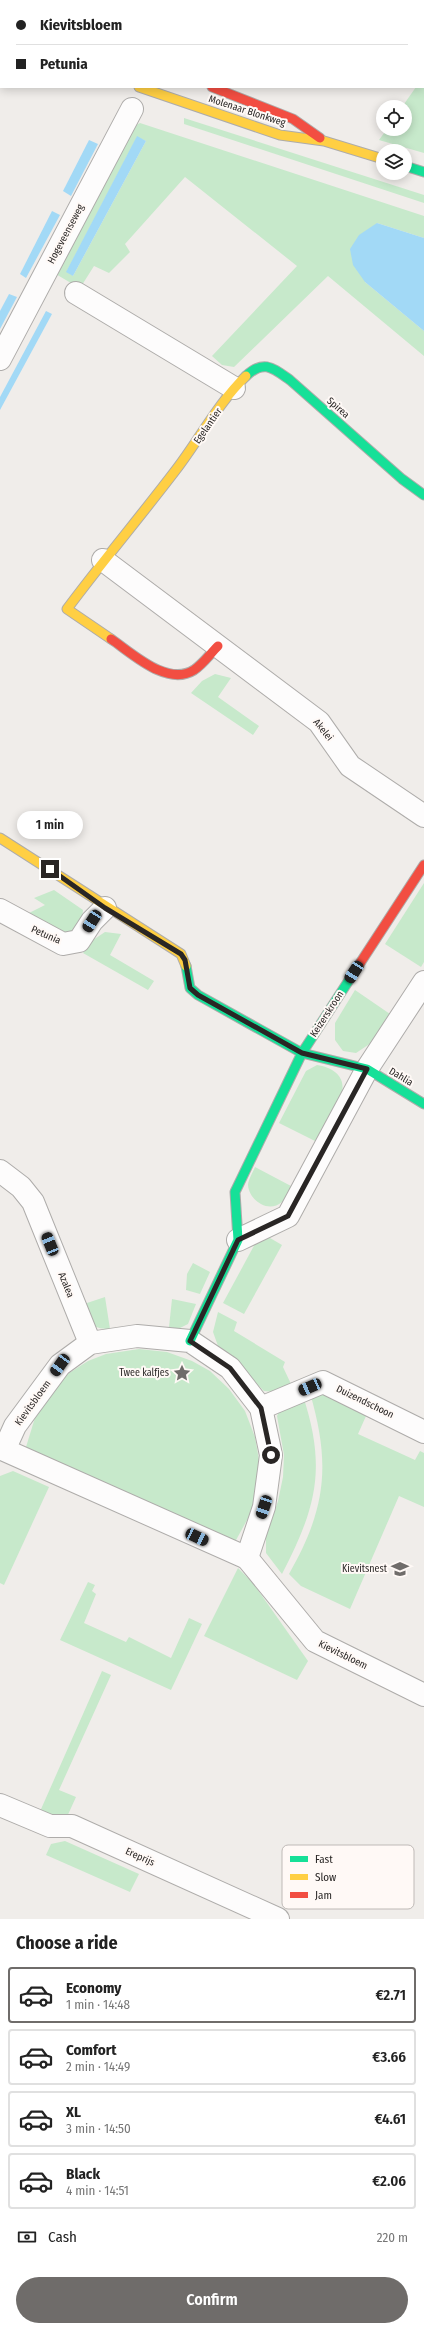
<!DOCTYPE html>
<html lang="en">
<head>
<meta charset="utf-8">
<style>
  body { margin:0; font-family:"Fira Sans Condensed",sans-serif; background:#f6f6f6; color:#222; height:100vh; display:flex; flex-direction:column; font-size:15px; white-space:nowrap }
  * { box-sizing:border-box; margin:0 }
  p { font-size:13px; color:#767676 }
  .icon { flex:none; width:22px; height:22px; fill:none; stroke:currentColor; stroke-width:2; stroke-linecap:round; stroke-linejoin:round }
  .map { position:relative; height:1919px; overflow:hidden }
  .drawer { display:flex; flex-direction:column; background:#fff; flex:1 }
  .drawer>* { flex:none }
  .hud { position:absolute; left:0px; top:0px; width:424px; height:88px; box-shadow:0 2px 10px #0003; display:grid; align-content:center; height:88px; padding:0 16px; background:#fff }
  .fabs { position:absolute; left:376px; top:100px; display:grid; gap:8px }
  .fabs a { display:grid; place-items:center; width:36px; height:36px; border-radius:50%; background:#fff; box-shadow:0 2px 10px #0003; font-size:20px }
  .end { position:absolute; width:18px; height:18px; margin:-9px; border:5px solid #292625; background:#fff; box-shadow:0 0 0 2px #fff }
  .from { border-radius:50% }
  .bubble { position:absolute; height:28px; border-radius:14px; background:#fff; box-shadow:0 2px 10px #0003; font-size:13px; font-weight:600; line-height:28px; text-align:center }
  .car { position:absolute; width:12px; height:24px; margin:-12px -6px; border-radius:5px; box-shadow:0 0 3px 1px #0007; background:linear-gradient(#222 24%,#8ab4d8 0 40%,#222 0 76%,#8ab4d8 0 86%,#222 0) }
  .hud b { display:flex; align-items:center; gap:14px; height:38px; font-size:15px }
  .hud b+b { border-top:1px solid #e0e0e0 }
  .hud i { width:10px; height:10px; background:#222 }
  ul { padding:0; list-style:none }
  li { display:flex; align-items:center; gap:12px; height:56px; margin:0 8px 6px; padding:0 8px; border:2px solid #e0e0e0; border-radius:4px }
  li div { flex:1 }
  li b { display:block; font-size:15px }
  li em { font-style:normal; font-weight:600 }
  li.current { border-color:#6f6c6a }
  li>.icon { width:36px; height:36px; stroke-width:1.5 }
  h2 { padding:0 16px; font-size:18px; line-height:48px }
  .pay { display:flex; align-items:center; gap:10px; height:44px; padding:0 16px; font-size:15px }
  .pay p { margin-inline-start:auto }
  .button { display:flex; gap:8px; margin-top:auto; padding:8px 16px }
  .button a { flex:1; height:46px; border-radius:24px; background:#6f6c6a; color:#fff; font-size:16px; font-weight:600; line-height:46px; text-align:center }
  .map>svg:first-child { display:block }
  .green { fill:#c7e9cb; fill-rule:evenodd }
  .water { fill:#a2d9f6 }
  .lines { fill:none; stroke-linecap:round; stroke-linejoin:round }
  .street-casing { stroke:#aeacaa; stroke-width:24 }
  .fast-casing { stroke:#aeacaa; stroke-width:11 }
  .slow-casing { stroke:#aeacaa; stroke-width:11 }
  .jam-casing { stroke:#aeacaa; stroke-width:11 }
  .street { stroke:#fdfcfc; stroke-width:22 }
  .fast { stroke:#16e098; stroke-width:9 }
  .slow { stroke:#ffcf43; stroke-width:9 }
  .jam { stroke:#f24e42; stroke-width:9 }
  .route { stroke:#292625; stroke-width:5 }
  .labels { text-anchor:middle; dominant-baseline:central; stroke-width:4; stroke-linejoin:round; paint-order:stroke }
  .street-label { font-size:10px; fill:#292625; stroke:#fff9f6 }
  .poi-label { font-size:10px; fill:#292625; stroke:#fff9f6; text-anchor:end }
  .key { fill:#fff9f6; stroke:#bfbab7; stroke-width:1 }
  .key-label { font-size:11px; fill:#292625 }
</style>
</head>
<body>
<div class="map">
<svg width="424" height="1919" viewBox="0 0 424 1919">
  <rect width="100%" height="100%" fill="#f0edea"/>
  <g class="green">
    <polygon points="424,76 424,153 379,140 387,129 405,129 405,107 402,107 416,87 423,87"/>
    <polygon points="184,118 424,195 424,203 184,124"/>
    <path d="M 140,123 L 424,216 L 424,238 L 377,223 L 365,282 L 424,331 L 424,356 L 328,276 L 234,367 L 222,365 L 212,356 L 297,266 L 185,177 L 125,244 L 130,252 L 109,273 L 94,266 L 82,285 L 76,286 L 54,273 L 132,127 ZM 137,137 L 146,141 L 73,276 L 67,271 Z"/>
    <polygon points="215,674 231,678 218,697 259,726 253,735 191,693 202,681"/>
    <polygon points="424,883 424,962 421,967 385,944"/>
    <polygon points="54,890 83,910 82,920 77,931 64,934 27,914 45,905 34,898"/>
    <polygon points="105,932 121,934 110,955 154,981 148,990 83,953 93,940"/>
    <polygon points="355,990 390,1014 371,1043 356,1053 343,1051 335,1040 335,1023"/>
    <path d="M 317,1065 C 331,1067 346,1075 342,1093 C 340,1104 321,1130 315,1141 L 279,1123 L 306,1071 Z"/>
    <path d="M 255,1167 L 291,1186 C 289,1191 286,1199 282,1202 C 268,1214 249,1200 248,1185 C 248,1180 253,1172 255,1167 Z"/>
    <polygon points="264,1238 270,1238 282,1245 244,1314 223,1303 256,1242"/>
    <polygon points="193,1263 210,1272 200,1294 186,1290 187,1274"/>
    <path d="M 105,1297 L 110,1329 C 89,1329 90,1321 84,1304 Z"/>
    <polygon points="172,1299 196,1304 188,1324 178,1329 169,1327"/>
    <polygon points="218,1312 237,1322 234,1331 285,1362 283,1367 291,1384 275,1392 264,1391 218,1346 213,1332"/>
    <polygon points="139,1349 167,1352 192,1361 210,1371 229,1389 245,1411 255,1437 259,1460 253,1509 235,1542 26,1447 38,1408 66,1375 88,1361 106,1354"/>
    <path d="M 320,1392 L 366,1416 L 358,1434 L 415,1460 L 420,1451 L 424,1453 L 424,1507 L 399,1496 L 350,1609 L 301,1586 L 289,1574 C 326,1509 331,1465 310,1393 Z"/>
    <path d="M 303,1396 C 327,1469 316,1508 282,1574 L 266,1553 L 266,1537 L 278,1501 L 283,1477 L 284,1455 L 277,1416 L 282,1406 Z"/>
    <polygon points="13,1471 49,1487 4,1585 0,1583 0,1476"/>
    <polygon points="238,1568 253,1583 308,1661 297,1680 204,1636"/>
    <polygon points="88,1582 95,1585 92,1591 96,1594 84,1623 126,1642 129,1637 171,1658 189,1618 202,1624 171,1690 60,1640"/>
    <polygon points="102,1671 111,1675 59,1790 76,1797 66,1819 38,1816"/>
    <polygon points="65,1841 139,1874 130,1892 46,1855 51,1844"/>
  </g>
  <g class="water">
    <polygon points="137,136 146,141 73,276 66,272"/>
    <polygon points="89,140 98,144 71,196 63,191"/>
    <polygon points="52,211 60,215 26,278 20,274"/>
    <polygon points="377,223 424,238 424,331 365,282 353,265 350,249 359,235"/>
    <polygon points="9,294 17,297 0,329 0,311"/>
    <polygon points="46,311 52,314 0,410 0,397"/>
  </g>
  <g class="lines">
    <g class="street-casing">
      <g id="street">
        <polyline points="188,1 189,0"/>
        <polyline points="76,293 234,388"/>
        <polyline points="0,359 132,109"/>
        <polyline points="103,560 319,722 350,766 424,816"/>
        <polyline points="0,910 63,944 79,941 92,921 105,908"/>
        <polyline points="0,1171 21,1187 33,1202 90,1343"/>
        <polyline points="238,1240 288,1216 367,1069 424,982"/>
        <polyline points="261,1408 323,1382 424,1432"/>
        <polyline points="0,1448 247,1558 315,1641 424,1695"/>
        <polyline points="5,1448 15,1426 60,1365 90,1343 137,1336 190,1341 230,1368 261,1408 271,1455 264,1507 247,1558"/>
        <polyline points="0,1805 50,1826 72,1826 278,1919"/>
      </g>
    </g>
    <g class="fast-casing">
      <g id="fast">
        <polyline points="8,0 10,1"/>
        <polyline points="405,166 424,172"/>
        <path d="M 246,376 C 264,359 273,368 290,380 L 402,479 L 424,495"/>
        <polyline points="186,966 190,988 198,995 302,1053 367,1069 424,1104"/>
        <polyline points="190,1341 238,1240 235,1192 302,1053 353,974"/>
      </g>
    </g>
    <g class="slow-casing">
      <g id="slow">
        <polyline points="0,22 1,22"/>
        <polyline points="139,87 280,135 324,141 383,159"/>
        <path d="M 111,639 L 67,609 C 102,562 140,517 175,471 C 199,440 218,403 246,376"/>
        <polyline points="0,838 181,954 186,966"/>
      </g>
    </g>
    <g class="jam-casing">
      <g id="jam">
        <polyline points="212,87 293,119 320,138"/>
        <path d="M 111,639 C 132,653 167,687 194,670 C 203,664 210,654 218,646"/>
        <polyline points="353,974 424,865"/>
      </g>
    </g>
    <use href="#street" class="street"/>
    <use href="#fast" class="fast"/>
    <use href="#slow" class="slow"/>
    <use href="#jam" class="jam"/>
  </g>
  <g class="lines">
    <polyline class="route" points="50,869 105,908 181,954 185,960 190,988 198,995 302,1053 367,1069 288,1216 238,1240 190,1341 230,1368 261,1408 271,1455"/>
  </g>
  <defs>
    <g id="sight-bare" transform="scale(1.38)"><path d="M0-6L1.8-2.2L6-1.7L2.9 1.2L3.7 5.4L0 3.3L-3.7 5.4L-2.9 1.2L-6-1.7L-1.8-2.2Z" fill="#6f6c6a" stroke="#fff9f6" stroke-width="2.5" paint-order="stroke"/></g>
    <g id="school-bare" transform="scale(1.38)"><path d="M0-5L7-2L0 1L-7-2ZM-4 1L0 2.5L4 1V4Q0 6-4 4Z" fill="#6f6c6a" stroke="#fff9f6" stroke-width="2.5" paint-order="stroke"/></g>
  </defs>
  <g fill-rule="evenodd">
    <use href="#sight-bare" x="182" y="1373"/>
    <use href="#school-bare" x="400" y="1569"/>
  </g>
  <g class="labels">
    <g class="street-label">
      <text transform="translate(247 111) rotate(18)">Molenaar Blonkweg</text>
      <text transform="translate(66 234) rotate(-62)">Hogeveenseweg</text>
      <text transform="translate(338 408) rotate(41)">Spirea</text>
      <text transform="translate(208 426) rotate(-55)">Egelantier</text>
      <text transform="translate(323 730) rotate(51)">Akelei</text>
      <text transform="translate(46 935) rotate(24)">Petunia</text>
      <text transform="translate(327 1014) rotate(-57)">Keizerskroon</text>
      <text transform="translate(401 1077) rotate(31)">Dahlia</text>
      <text transform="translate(66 1285) rotate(68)">Azalea</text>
      <text transform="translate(365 1402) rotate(26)">Duizendschoon</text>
      <text transform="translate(33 1403) rotate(-54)">Kievitsbloem</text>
      <text transform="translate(343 1655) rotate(26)">Kievitsbloem</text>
      <text transform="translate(140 1857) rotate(24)">Ereprijs</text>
    </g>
    <g class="poi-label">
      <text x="169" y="1373">Twee kalfjes</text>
      <text x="387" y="1569">Kievitsnest</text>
    </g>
  </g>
  <rect x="282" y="1845" width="132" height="64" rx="6" class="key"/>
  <rect x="290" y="1856" width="18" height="6" fill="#16e098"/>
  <rect x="290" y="1874" width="18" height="6" fill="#ffcf43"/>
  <rect x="290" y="1892" width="18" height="6" fill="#f24e42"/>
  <g class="key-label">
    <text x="315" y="1863">Fast</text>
    <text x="315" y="1881">Slow</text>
    <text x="315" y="1899">Jam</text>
  </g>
</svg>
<div class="fabs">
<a><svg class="icon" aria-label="locate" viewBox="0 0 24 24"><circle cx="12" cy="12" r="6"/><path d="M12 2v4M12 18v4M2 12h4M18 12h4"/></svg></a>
<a><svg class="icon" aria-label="layers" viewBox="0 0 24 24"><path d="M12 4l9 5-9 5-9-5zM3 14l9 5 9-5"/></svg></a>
</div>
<i class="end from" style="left:271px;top:1455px"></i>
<i class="end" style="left:50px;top:869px"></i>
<div class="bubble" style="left:17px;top:811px;width:66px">1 min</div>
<i class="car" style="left:92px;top:921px;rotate:213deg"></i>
<i class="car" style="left:354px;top:972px;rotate:213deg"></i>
<i class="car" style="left:50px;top:1244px;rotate:338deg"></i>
<i class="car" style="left:60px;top:1365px;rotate:216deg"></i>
<i class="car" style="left:310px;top:1387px;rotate:246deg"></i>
<i class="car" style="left:264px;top:1507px;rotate:198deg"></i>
<i class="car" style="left:197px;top:1537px;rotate:115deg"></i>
<div class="hud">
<b><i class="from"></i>Kievitsbloem</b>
<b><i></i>Petunia</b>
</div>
</div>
<section class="drawer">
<h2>Choose a ride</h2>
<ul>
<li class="current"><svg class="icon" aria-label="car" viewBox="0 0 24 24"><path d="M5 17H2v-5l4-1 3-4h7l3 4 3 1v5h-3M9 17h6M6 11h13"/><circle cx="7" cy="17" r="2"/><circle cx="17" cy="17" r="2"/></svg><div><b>Economy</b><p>1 min · 14:48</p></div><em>€2.71</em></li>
<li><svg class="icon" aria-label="car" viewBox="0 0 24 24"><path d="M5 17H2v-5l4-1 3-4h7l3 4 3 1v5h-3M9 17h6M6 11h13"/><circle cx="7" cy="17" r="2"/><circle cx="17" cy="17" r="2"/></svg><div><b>Comfort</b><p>2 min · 14:49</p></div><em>€3.66</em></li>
<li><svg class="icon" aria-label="car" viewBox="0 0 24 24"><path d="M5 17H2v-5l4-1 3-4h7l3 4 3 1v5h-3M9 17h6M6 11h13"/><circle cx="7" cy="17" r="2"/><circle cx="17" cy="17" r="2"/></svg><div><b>XL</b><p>3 min · 14:50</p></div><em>€4.61</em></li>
<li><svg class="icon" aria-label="car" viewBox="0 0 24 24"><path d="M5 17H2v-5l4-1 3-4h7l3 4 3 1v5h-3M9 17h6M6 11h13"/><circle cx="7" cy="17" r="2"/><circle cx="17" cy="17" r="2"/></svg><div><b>Black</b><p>4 min · 14:51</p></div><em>€2.06</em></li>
</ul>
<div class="pay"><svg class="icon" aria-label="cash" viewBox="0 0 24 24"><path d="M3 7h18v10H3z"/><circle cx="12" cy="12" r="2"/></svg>Cash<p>220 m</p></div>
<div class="button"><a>Confirm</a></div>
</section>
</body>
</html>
